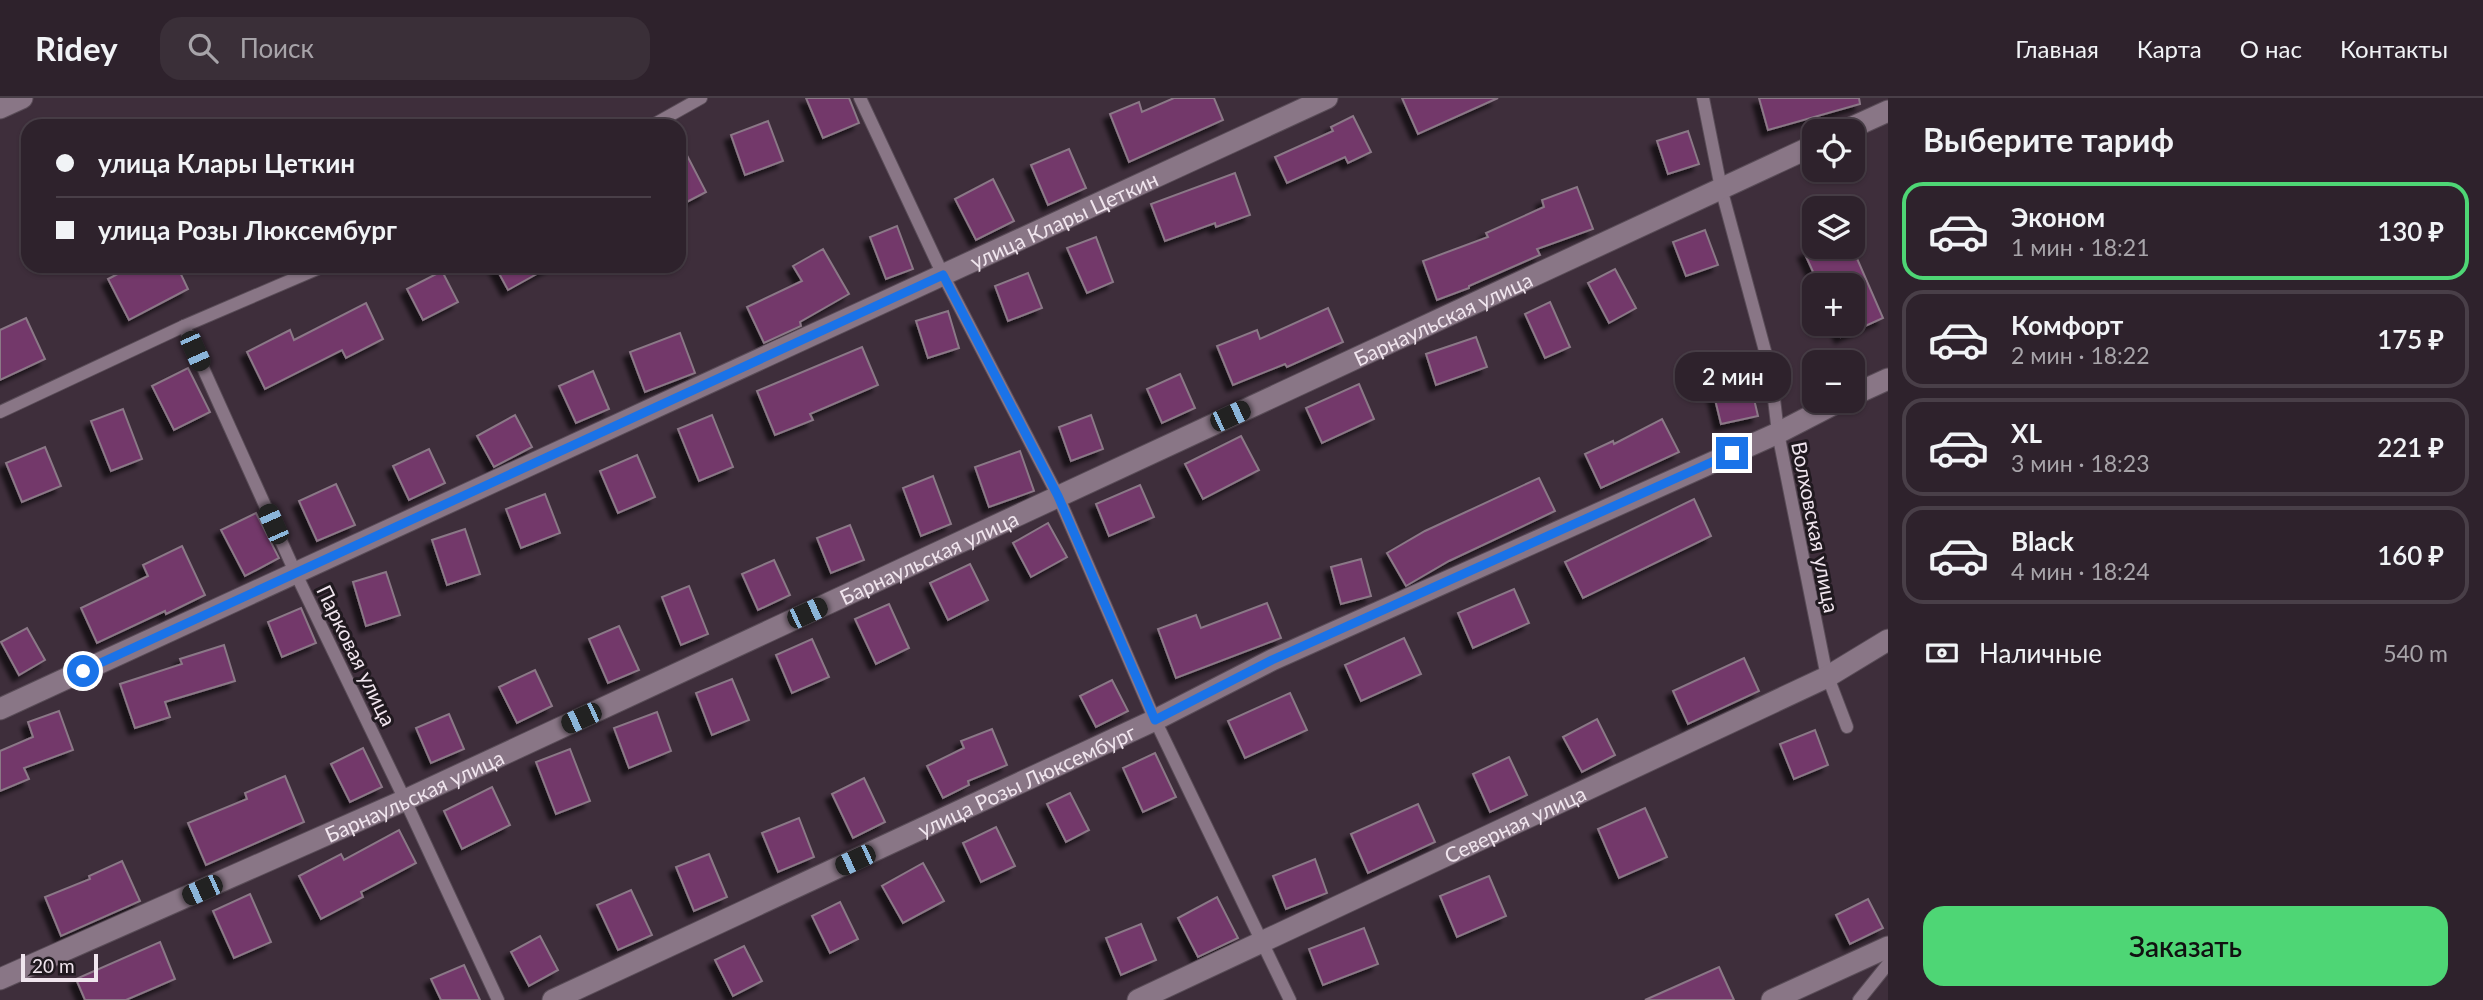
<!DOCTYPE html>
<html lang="ru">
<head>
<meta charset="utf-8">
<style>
  body { margin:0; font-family:Lato,sans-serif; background:#3a2f38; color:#f1f3f6; height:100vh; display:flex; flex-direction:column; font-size:26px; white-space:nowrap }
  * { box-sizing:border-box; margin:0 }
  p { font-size:23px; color:#a7a4a9 }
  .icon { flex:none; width:38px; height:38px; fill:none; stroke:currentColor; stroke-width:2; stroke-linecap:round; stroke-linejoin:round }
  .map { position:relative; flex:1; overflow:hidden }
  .details { display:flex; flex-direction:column; background:#2e222c; width:595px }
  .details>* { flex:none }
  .guide { position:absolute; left:21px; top:21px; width:665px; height:154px; border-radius:21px; box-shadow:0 2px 5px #0004,0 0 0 2px #493f48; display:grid; align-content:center; height:154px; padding:0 35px; background:#2e222c }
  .tools { position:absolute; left:1802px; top:21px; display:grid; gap:14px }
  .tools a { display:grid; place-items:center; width:63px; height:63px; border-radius:14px; background:#2e222c; box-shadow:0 2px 5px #0004,0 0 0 2px #493f48; font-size:35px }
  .scale { position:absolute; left:21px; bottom:18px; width:77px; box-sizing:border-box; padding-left:7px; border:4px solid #f0e5ee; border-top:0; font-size:19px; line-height:24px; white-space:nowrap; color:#f0e5ee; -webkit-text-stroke:5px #20191f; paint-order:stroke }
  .end { position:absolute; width:32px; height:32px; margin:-16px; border:9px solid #1a73e8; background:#fff; box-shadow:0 0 0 4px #fff }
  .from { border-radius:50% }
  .bubble { position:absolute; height:49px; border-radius:21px; background:#2e222c; box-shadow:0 2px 5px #0004,0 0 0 2px #493f48; font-size:23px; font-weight:600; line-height:49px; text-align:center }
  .car { position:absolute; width:21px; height:42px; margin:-21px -10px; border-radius:9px; box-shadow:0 0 5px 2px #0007; background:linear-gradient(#222 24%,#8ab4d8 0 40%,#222 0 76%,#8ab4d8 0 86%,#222 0) }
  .guide b { display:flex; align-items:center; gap:24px; height:66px; font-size:26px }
  .guide b+b { border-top:2px solid #493f48 }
  .guide i { width:18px; height:18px; background:#f1f3f6 }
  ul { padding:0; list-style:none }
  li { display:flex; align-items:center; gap:21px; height:98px; margin:0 14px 10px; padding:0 21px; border:4px solid #493f48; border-radius:21px }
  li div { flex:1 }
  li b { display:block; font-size:26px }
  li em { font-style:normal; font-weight:600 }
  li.selected { border-color:#4ed675 }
  li>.icon { width:63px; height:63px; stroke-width:1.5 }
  h2 { padding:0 35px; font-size:32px; line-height:84px }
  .pay { display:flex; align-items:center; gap:18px; height:77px; padding:0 35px; font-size:26px }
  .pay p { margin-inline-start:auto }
  .action { display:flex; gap:14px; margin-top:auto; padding:14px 35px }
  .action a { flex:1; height:80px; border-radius:21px; background:#4ed675; color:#111; font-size:28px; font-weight:600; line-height:80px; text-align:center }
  header { display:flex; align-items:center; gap:42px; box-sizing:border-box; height:98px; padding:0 35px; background:#2e222c; border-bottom:2px solid #493f48 }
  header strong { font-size:33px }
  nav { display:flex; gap:38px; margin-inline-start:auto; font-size:24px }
  .search { width:490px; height:63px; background:#3a2f38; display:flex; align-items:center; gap:18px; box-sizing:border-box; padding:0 24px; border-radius:21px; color:#a7a4a9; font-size:26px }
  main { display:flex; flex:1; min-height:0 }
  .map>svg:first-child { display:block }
  .building { fill:#73376b; stroke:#8b7887; stroke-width:2; filter:url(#shadow) }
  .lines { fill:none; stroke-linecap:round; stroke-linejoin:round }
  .lane-casing { stroke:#594c57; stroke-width:14 }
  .street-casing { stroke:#594c57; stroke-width:23 }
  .secondary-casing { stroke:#594c57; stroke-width:23 }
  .lane { stroke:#897686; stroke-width:12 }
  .street { stroke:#897686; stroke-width:21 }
  .secondary { stroke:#897686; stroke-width:21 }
  .route { stroke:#1a73e8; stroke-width:9 }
  .labels { text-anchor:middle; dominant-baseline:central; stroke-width:6; stroke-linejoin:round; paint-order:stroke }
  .street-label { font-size:21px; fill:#f0e5ee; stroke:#20191f }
</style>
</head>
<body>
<header>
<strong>Ridey</strong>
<div class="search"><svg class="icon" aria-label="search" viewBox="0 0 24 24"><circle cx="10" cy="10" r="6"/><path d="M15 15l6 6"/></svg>Поиск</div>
<nav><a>Главная</a><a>Карта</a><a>О нас</a><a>Контакты</a></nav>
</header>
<main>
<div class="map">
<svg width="1888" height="902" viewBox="0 0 1888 902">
  <defs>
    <filter id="shadow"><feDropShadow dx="-6" dy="6" stdDeviation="2" flood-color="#0009"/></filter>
  </defs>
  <rect width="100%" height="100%" fill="#3e2e3b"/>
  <g class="building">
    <polygon points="806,0 849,0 859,25 823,40"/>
    <polygon points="1174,0 1214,0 1223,22 1129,64 1110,16 1139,4 1142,14"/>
    <polygon points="1402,0 1498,0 1418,36"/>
    <polygon points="1759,0 1859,0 1860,6 1768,32"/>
    <polygon points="1353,18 1371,54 1348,65 1345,59 1287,85 1275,59 1333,33 1331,29"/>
    <polygon points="768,23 783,63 745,77 731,37"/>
    <polygon points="1688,33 1699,66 1668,76 1657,43"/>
    <polygon points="679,42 706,94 679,108"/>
    <polygon points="1069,51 1086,90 1048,107 1031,67"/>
    <polygon points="1235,75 1250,117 1216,129 1215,125 1165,143 1151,106"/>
    <polygon points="993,81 1014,123 976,142 955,101"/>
    <polygon points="1577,89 1593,131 1537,151 1540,157 1469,188 1469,190 1437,202 1423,163 1488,139 1486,135 1544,109 1542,102"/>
    <polygon points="897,128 913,171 886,181 870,139"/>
    <polygon points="1705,132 1718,167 1686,178 1673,144"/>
    <polygon points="1096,139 1113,184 1087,195 1067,150"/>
    <polygon points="1816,149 1852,149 1883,220 1841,239 1836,226 1853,226 1853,187 1819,187 1804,154"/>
    <polygon points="823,151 849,196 800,224 801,228 764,245 747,209 802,183 793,168"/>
    <polygon points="133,168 177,168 188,191 129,222 108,181"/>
    <polygon points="495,168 551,168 508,192"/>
    <polygon points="1615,171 1636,210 1609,225 1588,185"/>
    <polygon points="442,173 458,204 423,222 407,191"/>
    <polygon points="1028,175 1042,210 1008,223 995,188"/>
    <polygon points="1550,204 1570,249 1545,260 1525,216"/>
    <polygon points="366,205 383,241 346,260 342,252 265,291 247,254 290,232 294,242"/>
    <polygon points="1328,210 1343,244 1287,269 1285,266 1233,287 1217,248 1257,232 1260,241"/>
    <polygon points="948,213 959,250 928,260 916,223"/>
    <polygon points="26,220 45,261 0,282 0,232"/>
    <polygon points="680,235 695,275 645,294 630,254"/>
    <polygon points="1476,239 1487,269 1436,287 1426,256"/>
    <polygon points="862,249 878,287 810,316 813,322 775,337 757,293"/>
    <polygon points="188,270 210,314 174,332 152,288"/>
    <polygon points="593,273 609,311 576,325 559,288"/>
    <polygon points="1180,276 1195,310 1162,325 1147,291"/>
    <polygon points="1749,280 1758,318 1721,326 1712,289"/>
    <polygon points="1359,286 1374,321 1322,345 1306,310"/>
    <polygon points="123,311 142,361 111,373 91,323"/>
    <polygon points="515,317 532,349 494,369 477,338"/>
    <polygon points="712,317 733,369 699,383 678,331"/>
    <polygon points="1091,317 1103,351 1071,363 1059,329"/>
    <polygon points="1662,321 1679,354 1601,390 1585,356 1613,343 1614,346"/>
    <polygon points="1241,338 1259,372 1203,401 1185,366"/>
    <polygon points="45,349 61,388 22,404 6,365"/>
    <polygon points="429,351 445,385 409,402 393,368"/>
    <polygon points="1020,353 1034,393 989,409 975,369"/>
    <polygon points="637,357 655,399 618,415 600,373"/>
    <polygon points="933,378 951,426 921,438 903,390"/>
    <polygon points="1539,380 1555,413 1449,463 1406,488 1387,455 1425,433"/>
    <polygon points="336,386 355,427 317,443 299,403"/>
    <polygon points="1140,387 1154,419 1109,438 1096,406"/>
    <polygon points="545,396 560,435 521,450 506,411"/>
    <polygon points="1694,401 1711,438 1583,500 1565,464"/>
    <polygon points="256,415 279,460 245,478 221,432"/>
    <polygon points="1048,425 1067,459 1031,479 1013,445"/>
    <polygon points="850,427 864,462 831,475 817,440"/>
    <polygon points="465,431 480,476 447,487 432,442"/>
    <polygon points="182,448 205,497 166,516 165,513 97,545 81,510 148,478 143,467"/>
    <polygon points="1361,461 1371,498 1341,506 1331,469"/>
    <polygon points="774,462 790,497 758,512 742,476"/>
    <polygon points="970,466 988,502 948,522 930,485"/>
    <polygon points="386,474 400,517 366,528 353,484"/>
    <polygon points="689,488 708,536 681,547 662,499"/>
    <polygon points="1514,491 1529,525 1473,550 1458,515"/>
    <polygon points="1267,505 1281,540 1176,580 1158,531 1196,517 1201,530"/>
    <polygon points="889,506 909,550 876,566 855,521"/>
    <polygon points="301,510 316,545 282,559 268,524"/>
    <polygon points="619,528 639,572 608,585 589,541"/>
    <polygon points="27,530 45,562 19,577 1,544"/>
    <polygon points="1404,540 1421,576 1361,603 1345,567"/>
    <polygon points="812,541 829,579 792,595 776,557"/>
    <polygon points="224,547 235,583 165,604 170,619 135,630 120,586 182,566 180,561"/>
    <polygon points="1744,560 1759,593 1688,626 1673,593"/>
    <polygon points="535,572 552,608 517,625 499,589"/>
    <polygon points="732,581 749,622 712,637 696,595"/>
    <polygon points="1112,582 1128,613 1096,629 1080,598"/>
    <polygon points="1290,595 1307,632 1245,660 1228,623"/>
    <polygon points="59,613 73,652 24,670 29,681 0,693 0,653 33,639 28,624"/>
    <polygon points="657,614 671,653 629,670 614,630"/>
    <polygon points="449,616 464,651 431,665 416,630"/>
    <polygon points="1597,621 1615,657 1582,674 1563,639"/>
    <polygon points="992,631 1007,667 968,683 969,687 943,700 927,668 964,650 961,643"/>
    <polygon points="1815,632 1828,667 1794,681 1780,646"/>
    <polygon points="363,650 382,689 350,704 331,666"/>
    <polygon points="570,651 590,703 556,716 536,664"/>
    <polygon points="1155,655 1176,699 1143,714 1123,670"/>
    <polygon points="1509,659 1527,697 1490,714 1473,676"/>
    <polygon points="285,678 304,724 206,767 188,725 247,701 245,695"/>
    <polygon points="864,680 885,724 853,740 832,696"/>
    <polygon points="492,689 510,727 462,751 444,713"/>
    <polygon points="1070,695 1089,732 1066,744 1047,706"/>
    <polygon points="1418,706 1435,744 1368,775 1351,736"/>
    <polygon points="1645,710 1667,759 1619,780 1598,731"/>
    <polygon points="799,720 814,759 778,774 762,735"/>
    <polygon points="996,729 1015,768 981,784 963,745"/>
    <polygon points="399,732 416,765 361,794 363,799 321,821 299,778 341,756 344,762"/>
    <polygon points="709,756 727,799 694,813 676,769"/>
    <polygon points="1315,761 1327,795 1286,811 1273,778"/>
    <polygon points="122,763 140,803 61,838 45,799 90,781 89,778"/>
    <polygon points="923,765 944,803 903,825 882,788"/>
    <polygon points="1489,778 1506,818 1457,839 1440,798"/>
    <polygon points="631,792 652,837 618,852 597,807"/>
    <polygon points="250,796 271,844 234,860 213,813"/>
    <polygon points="1217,799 1238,840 1198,859 1178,820"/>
    <polygon points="1868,801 1883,830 1850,846 1836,817"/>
    <polygon points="840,804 858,841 830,855 812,818"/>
    <polygon points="1141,826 1156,862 1121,877 1106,840"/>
    <polygon points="1364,830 1378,866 1323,887 1309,851"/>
    <polygon points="540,838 558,872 529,888 511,854"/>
    <polygon points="160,844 175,881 126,902 85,902 76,881"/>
    <polygon points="744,848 762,883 733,898 715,862"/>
    <polygon points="464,867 480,902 441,902 431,881"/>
    <polygon points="1719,869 1734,902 1645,902"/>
  </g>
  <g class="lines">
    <g class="lane-casing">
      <g id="lane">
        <polyline points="860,0 943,177 1058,398 1155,622 1290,902"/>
        <polyline points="1703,0 1721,90 1771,275 1778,335 1827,579"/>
        <polyline points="651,28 701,0"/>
        <polyline points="184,228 296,476 405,702 498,902"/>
        <polyline points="0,314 184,228 324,168"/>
        <polyline points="1826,574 1847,629"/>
        <polyline points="1859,902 1888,866"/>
      </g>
    </g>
    <g class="street-casing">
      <g id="street">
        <polyline points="1844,33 1888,13"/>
        <polyline points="1853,297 1888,281"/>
        <path id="s1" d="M 0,611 L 1327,0"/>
        <path id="s2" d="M 0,881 L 405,702 L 1815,47"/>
        <path id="s3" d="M 553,902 L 1155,622 L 1272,562 L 1778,335 L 1840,303"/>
        <path id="s4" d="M 1138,902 L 1827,579 L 1888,542"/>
        <polyline points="1772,902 1888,849"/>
      </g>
    </g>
    <g class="secondary-casing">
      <polyline id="secondary" points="0,10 22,0"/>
    </g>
    <use href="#lane" class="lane"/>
    <use href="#street" class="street"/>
    <use href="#secondary" class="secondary"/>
  </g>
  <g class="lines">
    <polyline class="route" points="83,573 943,177 1058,398 1155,622 1272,562 1732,355"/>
  </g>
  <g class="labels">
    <g class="street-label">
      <text stroke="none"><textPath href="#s1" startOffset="1171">улица Клары Цеткин</textPath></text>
      <text stroke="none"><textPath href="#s2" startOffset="1587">Барнаульская улица</textPath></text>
      <text transform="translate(1816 429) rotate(79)">Волховская улица</text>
      <text stroke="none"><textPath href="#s2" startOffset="1020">Барнаульская улица</textPath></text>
      <text transform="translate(357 557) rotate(64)">Парковая улица</text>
      <text stroke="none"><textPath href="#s3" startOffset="522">улица Розы Люксембург</textPath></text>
      <text stroke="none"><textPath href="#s2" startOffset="453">Барнаульская улица</textPath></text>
      <text stroke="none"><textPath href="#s4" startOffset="416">Северная улица</textPath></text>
    </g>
  </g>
</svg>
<div class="tools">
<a><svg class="icon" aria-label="locate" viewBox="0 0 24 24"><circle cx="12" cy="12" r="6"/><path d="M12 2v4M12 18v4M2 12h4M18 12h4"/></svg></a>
<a><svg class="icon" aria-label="layers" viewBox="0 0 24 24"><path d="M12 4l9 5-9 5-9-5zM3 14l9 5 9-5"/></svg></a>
<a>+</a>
<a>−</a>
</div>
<div class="scale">20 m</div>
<i class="end from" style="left:83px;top:573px"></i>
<i class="end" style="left:1732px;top:355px"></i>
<div class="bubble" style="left:1675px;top:254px;width:116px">2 мин</div>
<i class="car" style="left:195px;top:253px;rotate:156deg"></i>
<i class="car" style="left:1230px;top:318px;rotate:65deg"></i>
<i class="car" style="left:273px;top:426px;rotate:336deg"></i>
<i class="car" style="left:807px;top:515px;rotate:65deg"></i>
<i class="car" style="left:581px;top:620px;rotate:245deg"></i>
<i class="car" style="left:855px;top:762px;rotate:245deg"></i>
<i class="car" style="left:202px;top:792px;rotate:246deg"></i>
<div class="guide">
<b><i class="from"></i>улица Клары Цеткин</b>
<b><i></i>улица Розы Люксембург</b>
</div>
</div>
<section class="details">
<h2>Выберите тариф</h2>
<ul>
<li class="selected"><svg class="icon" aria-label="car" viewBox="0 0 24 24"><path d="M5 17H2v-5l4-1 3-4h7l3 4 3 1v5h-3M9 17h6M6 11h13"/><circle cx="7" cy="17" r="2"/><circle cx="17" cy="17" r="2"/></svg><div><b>Эконом</b><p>1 мин · 18:21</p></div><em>130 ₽</em></li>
<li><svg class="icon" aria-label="car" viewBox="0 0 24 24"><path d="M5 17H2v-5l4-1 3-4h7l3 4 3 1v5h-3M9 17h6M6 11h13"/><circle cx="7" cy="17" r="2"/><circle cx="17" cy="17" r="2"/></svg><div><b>Комфорт</b><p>2 мин · 18:22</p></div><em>175 ₽</em></li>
<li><svg class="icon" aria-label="car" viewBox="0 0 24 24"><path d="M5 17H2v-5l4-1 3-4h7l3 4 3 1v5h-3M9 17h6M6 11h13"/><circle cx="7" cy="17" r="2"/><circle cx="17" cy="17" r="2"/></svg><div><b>XL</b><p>3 мин · 18:23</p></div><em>221 ₽</em></li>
<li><svg class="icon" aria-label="car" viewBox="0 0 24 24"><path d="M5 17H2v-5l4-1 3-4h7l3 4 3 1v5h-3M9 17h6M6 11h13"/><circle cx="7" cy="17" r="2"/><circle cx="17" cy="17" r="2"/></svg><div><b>Black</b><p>4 мин · 18:24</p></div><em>160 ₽</em></li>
</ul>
<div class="pay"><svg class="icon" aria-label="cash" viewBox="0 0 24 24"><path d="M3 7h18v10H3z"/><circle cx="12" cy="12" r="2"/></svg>Наличные<p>540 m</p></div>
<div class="action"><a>Заказать</a></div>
</section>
</main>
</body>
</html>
